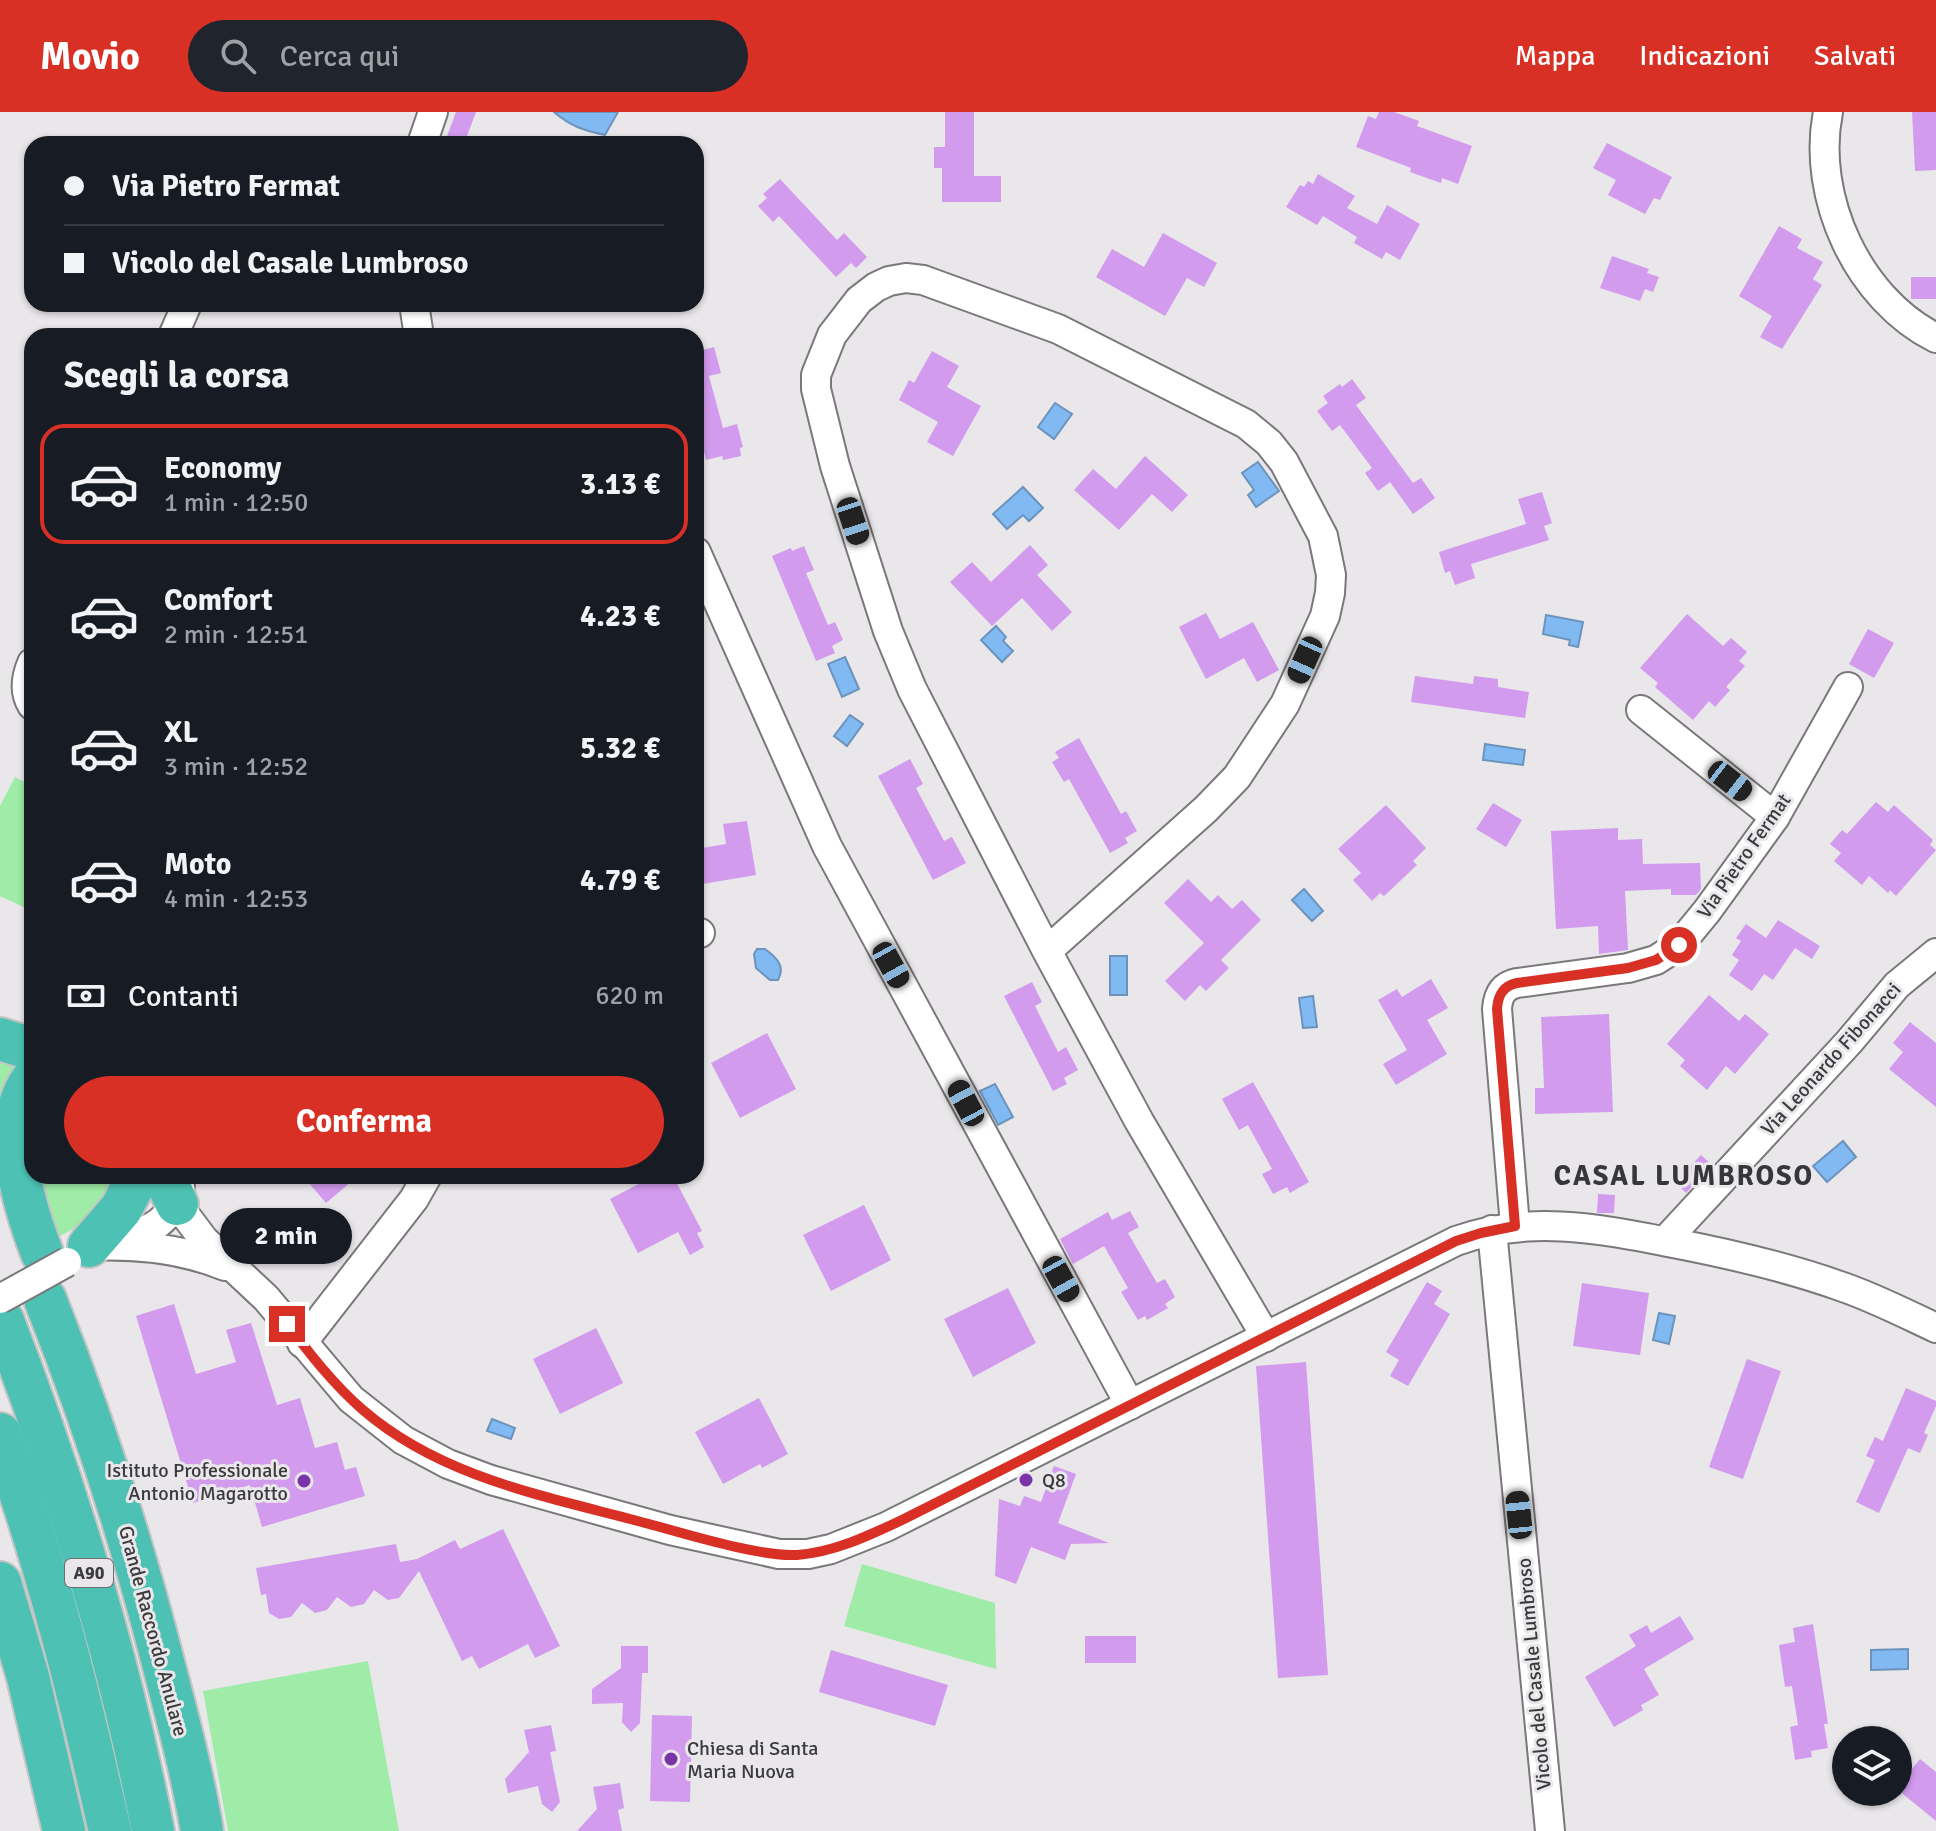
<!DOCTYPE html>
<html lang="it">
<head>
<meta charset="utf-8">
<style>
  body { margin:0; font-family:Signika,sans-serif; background:#20242c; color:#f1f3f6; height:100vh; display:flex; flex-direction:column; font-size:30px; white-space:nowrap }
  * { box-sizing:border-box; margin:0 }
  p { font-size:26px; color:#9ea1a6 }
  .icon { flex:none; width:44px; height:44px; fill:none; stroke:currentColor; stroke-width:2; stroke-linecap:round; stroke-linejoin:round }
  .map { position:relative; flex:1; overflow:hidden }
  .panel { position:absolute; left:24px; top:216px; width:680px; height:856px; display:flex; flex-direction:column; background:#171b24; border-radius:24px; box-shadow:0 2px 6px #0004 }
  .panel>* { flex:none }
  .hud { position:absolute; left:24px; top:24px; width:680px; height:176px; border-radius:24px; box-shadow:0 2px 6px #0004; display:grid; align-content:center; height:176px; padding:0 40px; background:#171b24 }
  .buttons { position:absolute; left:1832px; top:1614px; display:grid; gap:16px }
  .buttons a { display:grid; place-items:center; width:80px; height:80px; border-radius:50%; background:#171b24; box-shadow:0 2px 6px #0004; font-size:40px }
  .end { position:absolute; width:36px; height:36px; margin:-18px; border:10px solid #d93025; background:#fff; box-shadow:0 0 0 4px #fff }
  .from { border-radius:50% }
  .bubble { position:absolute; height:56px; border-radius:28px; background:#171b24; box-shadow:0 2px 6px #0004; font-size:26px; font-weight:700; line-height:56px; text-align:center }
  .car { position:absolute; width:24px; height:48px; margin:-24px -12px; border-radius:10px; box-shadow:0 0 6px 2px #0007; background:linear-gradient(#222 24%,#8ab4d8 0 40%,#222 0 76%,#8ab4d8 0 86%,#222 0) }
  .hud b { display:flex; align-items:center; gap:28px; height:76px; font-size:30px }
  .hud b+b { border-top:2px solid #363941 }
  .hud i { width:20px; height:20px; background:#f1f3f6 }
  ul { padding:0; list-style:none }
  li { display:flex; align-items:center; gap:24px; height:120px; margin:0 16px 12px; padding:0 24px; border:4px solid transparent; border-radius:24px }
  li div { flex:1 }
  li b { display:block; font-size:30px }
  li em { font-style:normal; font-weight:700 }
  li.current { border-color:#d93025 }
  li>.icon { width:72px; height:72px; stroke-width:1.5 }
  h2 { padding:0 40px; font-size:36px; line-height:96px }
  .pay { display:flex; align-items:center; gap:20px; height:88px; padding:0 40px; font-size:30px }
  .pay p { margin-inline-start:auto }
  .cta { display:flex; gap:16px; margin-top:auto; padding:16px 40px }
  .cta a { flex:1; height:92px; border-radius:48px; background:#d93025; color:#fff; font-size:32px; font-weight:700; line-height:92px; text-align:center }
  header { display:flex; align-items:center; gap:48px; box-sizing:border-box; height:112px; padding:0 40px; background:#d93025; color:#fff }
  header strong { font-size:38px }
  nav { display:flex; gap:44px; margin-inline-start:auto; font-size:28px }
  .search { width:560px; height:72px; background:#20242c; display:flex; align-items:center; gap:20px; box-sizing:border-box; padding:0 28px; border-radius:44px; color:#9ea1a6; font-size:30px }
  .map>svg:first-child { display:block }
  .green { fill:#9eeca7 }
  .water { fill:#81b9f3; stroke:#6c93bc; stroke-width:2 }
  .building { fill:#d29bed }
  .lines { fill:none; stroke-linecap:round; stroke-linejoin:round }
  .minor-casing { stroke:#7a787a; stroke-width:32 }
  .highway-casing { stroke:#c4c4c4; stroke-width:46 }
  .minor { stroke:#fff; stroke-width:28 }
  .highway { stroke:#4dc2b4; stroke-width:42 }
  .minor-bridge-casing { stroke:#7a787a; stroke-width:32; stroke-linecap:butt }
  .minor-bridge { stroke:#fff; stroke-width:28 }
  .route { stroke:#d93025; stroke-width:10 }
  .poi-dot { fill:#7934a7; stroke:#e9e7ea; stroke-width:3 }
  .labels { text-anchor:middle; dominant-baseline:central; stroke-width:6; stroke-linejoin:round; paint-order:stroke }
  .shield { fill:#e9e7ea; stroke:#6f6e70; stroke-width:2 }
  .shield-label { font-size:18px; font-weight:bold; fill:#3b3a3c }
  .street-label { font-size:20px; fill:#3b3a3c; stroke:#e9e7ea }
  .poi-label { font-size:20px; fill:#3b3a3c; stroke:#e9e7ea; text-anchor:start }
  .district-label { font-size:28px; font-weight:bold; letter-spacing:2px; fill:#373638; stroke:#e9e7ea }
</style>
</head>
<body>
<header>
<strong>Movio</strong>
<div class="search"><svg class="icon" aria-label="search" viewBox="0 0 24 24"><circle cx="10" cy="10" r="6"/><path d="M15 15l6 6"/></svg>Cerca qui</div>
<nav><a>Mappa</a><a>Indicazioni</a><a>Salvati</a></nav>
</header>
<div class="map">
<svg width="1936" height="1719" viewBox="0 0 1936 1719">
  <rect width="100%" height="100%" fill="#e9e7ea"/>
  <g class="green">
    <polygon points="15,665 32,674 32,799 0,784 0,694"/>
    <polygon points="0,939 32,946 0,995"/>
    <polygon points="32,1064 121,1064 86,1110 49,1130"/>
    <polygon points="862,1452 995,1491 996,1557 844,1514"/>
    <polygon points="368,1549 399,1719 228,1719 203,1579"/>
  </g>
  <g class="water">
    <path d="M 554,0 L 618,0 L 605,23 C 585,19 570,14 554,0 Z"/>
    <polygon points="1055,291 1072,302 1054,327 1038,315"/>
    <polygon points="1258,350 1279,379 1256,395 1248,383 1254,378 1242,361"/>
    <polygon points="1023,375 1043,396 1029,409 1023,403 1007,417 993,402"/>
    <polygon points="1546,503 1583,510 1578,535 1569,533 1570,528 1543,522"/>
    <polygon points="996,514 1006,525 1003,529 1013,539 1002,550 981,528"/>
    <polygon points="845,545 859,577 842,585 828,552"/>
    <polygon points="850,603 863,612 847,634 834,624"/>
    <polygon points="1485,632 1525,638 1523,653 1483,648"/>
    <polygon points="1304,777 1323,799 1312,809 1292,788"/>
    <path d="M 757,837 L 765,837 C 776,845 786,854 778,868 L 770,868 L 756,856 L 754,842 Z"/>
    <rect x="1110" y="844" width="17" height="39"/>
    <polygon points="1313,884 1317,915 1303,916 1299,886"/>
    <polygon points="995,972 1013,1005 998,1013 980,979"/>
    <polygon points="1843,1029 1856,1045 1827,1070 1813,1054"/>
    <polygon points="1659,1201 1675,1204 1669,1232 1653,1228"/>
    <polygon points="492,1307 515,1316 511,1327 487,1319"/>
    <polygon points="1908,1537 1908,1557 1871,1558 1871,1538"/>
  </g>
  <g class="building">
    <polygon points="456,0 476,0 464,32 446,27"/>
    <polygon points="945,0 974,0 974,64 1001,64 1001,90 942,90 942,56 934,56 934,35 945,35"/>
    <polygon points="1379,0 1394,0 1419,9 1417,14 1472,34 1458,72 1442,66 1441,71 1410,60 1411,56 1356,35 1368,4 1376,7"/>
    <polygon points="1912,0 1936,0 1936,58 1915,59"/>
    <polygon points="1607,31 1672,65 1660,88 1654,86 1645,102 1608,83 1616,68 1593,56"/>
    <polygon points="1318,62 1355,84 1347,96 1377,112 1387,93 1420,112 1400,148 1386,140 1382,147 1354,131 1357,125 1323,104 1317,113 1286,95 1300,73 1304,75 1308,69 1313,72"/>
    <polygon points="780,67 837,128 844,121 867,145 856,156 851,151 836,165 779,104 773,110 758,94 767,86 763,82"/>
    <polygon points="1779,114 1802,127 1797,136 1823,150 1813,167 1822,173 1782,237 1760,225 1772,204 1739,184"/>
    <polygon points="1163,121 1217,151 1204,175 1187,166 1165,204 1096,165 1112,137 1144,155"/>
    <polygon points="1612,144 1649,157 1647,161 1659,165 1653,180 1645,177 1640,189 1600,176"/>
    <rect x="1911" y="165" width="25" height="22"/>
    <polygon points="701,232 703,238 714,235 721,261 709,264 723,316 737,312 743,335 740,336 741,344 723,348 722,344 706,348 696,307 696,233"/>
    <polygon points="932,239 959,254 947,275 981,294 953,344 927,330 938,310 899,288 909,268 914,271"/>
    <polygon points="1352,267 1366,286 1356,293 1413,371 1421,366 1435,386 1413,402 1390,370 1378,379 1365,361 1372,356 1340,313 1332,319 1317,299 1328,291 1323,284 1340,272 1342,275"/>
    <polygon points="1145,344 1188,383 1172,400 1152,382 1119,418 1074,378 1093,357 1116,377"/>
    <polygon points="1542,380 1552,411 1544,414 1549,428 1471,452 1475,466 1455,473 1450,459 1445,461 1439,440 1526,412 1518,387"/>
    <polygon points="1030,433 1048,453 1037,463 1072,500 1052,519 1022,486 992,514 950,470 972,450 991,470"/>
    <polygon points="804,434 814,458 806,461 828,513 835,510 843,528 832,534 835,541 816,549 772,444 791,436 792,439"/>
    <polygon points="1206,501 1220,527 1253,510 1279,558 1257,570 1244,546 1206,567 1179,515"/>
    <polygon points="1687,502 1723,534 1731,526 1747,540 1739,549 1745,554 1726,575 1730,578 1715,595 1709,589 1693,608 1655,575 1658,571 1640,556"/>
    <polygon points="1868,517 1894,531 1874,566 1849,552"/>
    <polygon points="1415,564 1473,572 1474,564 1498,567 1498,575 1529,580 1525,606 1411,590"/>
    <polygon points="1079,626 1121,702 1126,699 1137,719 1125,726 1128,731 1110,741 1069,667 1064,670 1052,650 1059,646 1055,640"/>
    <polygon points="910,647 923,672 916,676 944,729 952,725 966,751 933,768 878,664"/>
    <polygon points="1876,690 1888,700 1894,693 1933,728 1930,733 1936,738 1896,784 1890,778 1888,781 1869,764 1862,773 1834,749 1841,741 1830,732 1842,718 1847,722"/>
    <polygon points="1493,691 1522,708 1506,735 1476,717"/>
    <polygon points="1386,693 1426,736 1413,749 1417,753 1384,784 1380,781 1372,789 1353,768 1361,761 1338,737"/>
    <polygon points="747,709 756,763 696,773 696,737 726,732 723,712"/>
    <polygon points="1618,716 1618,728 1642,727 1643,752 1700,751 1701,777 1696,783 1671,783 1671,777 1625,779 1628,838 1599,842 1598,814 1556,817 1551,719"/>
    <polygon points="1188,767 1211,790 1218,783 1232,797 1242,788 1261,808 1221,848 1229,856 1206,879 1200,873 1185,889 1165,869 1204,831 1164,791"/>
    <polygon points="1778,808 1820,834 1812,847 1795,836 1773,868 1764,862 1752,879 1729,863 1739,848 1732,843 1741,829 1736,826 1746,812 1766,826"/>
    <polygon points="1431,867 1448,896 1427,908 1447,942 1396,973 1383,952 1407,938 1378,888 1397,877 1402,885"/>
    <polygon points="1032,870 1042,890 1035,894 1058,940 1066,935 1078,958 1064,966 1067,972 1053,979 1004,884"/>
    <polygon points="1709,883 1739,909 1745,902 1769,922 1735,962 1726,954 1707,978 1680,954 1685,948 1667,932"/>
    <polygon points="1609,902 1613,1000 1535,1002 1535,976 1544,976 1541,905"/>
    <polygon points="1910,910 1936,931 1936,995 1889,957 1903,940 1893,931"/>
    <polygon points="767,921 796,977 740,1006 711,951"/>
    <polygon points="1253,970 1309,1070 1290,1081 1287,1075 1273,1082 1262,1062 1272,1057 1248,1013 1239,1018 1222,987"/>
    <polygon points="1701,1043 1712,1053 1686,1081 1675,1070"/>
    <polygon points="303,1064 358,1064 326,1091"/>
    <polygon points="654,1064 673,1064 702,1119 697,1121 704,1135 690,1143 678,1120 638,1141 610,1087"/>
    <polygon points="1598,1082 1615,1083 1614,1101 1597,1101"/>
    <polygon points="864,1093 891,1148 831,1179 803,1123"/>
    <polygon points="1130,1099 1139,1115 1128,1121 1157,1171 1165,1167 1175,1185 1165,1192 1168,1196 1147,1208 1145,1204 1138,1208 1121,1180 1128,1176 1104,1134 1073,1152 1060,1127 1108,1100 1112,1108"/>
    <polygon points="1427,1170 1442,1179 1434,1192 1450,1202 1408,1274 1390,1264 1399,1248 1386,1240"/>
    <polygon points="1582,1171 1649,1181 1640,1243 1573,1234"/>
    <polygon points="1008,1176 1036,1231 973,1265 944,1207"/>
    <polygon points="174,1192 196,1262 236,1250 226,1218 251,1211 277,1293 300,1286 315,1336 337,1330 345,1358 356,1355 365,1384 262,1415 250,1373 193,1391 136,1204"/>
    <polygon points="596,1216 623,1271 560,1302 533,1247"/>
    <polygon points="1747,1247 1781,1259 1743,1367 1709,1355"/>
    <polygon points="1306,1250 1328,1563 1278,1566 1256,1254"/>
    <polygon points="1906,1276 1936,1289 1936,1294 1924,1321 1928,1323 1920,1341 1908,1336 1879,1401 1856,1390 1875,1348 1866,1344 1875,1325 1883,1329"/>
    <polygon points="759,1286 788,1342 762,1356 760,1352 723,1372 695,1320"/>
    <polygon points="1054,1354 1076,1362 1058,1411 1109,1431 1071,1432 1065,1448 1031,1435 1016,1472 995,1464 999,1387 1020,1394 1024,1384 1041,1390"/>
    <polygon points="503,1417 560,1534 535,1546 528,1532 479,1557 472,1544 462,1549 419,1459 399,1486 388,1488 374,1478 364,1492 351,1495 337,1485 327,1498 315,1501 302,1491 291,1505 279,1507 269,1501 266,1482 261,1483 256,1456 396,1432 400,1450 417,1447 455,1428 460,1437"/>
    <polygon points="1680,1504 1694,1527 1644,1557 1659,1583 1641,1593 1643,1598 1614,1615 1585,1565 1636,1534 1629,1523 1647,1513 1651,1521"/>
    <polygon points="1813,1512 1828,1612 1824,1612 1828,1636 1811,1639 1812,1645 1795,1648 1790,1615 1798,1613 1792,1574 1785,1575 1779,1533 1795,1530 1793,1516"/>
    <rect x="1085" y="1524" width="51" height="27"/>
    <polygon points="621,1534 648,1534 648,1561 642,1561 640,1611 631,1620 622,1610 623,1591 592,1592 592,1577 621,1556"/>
    <polygon points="831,1538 948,1573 935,1614 819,1580"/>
    <polygon points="652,1603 692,1604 690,1690 650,1689"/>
    <polygon points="551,1613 556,1639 550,1640 560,1690 552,1700 542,1692 538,1674 508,1681 505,1667 529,1640 524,1618"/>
    <polygon points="1920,1647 1936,1660 1936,1709 1898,1678 1898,1674"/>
    <polygon points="620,1671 624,1696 618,1698 622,1719 577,1719 597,1697 593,1675"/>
  </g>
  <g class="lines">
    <g class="minor-casing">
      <g id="minor">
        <path d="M 1828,0 C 1811,85 1858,187 1936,226"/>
        <polyline points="422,32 433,0"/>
        <polyline points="414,192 419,224"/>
        <polyline points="173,224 187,192"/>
        <polyline points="696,440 827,734 1130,1293"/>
        <path d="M 32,551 C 26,565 24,580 32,593"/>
        <polyline points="1641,598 1775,705"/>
        <polyline points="696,822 700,821"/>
        <polyline points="1047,839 1206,697 1237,665 1285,592 1325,504 1330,481 1331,463 1323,424 1284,350 1269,331 1246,312 1058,217 923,168 906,166 889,169 876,175 859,188 832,223 816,263 816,277 835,354 888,519 912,577 1047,839 1139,1009 1266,1225"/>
        <path d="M 177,1092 L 204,1128 L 266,1186 L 351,1287 L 403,1328 L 448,1352 L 491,1368 L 670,1418 L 779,1442 L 808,1442 L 831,1437 L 886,1415 L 1456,1129 C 1527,1103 1596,1116 1668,1130 C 1726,1141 1784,1154 1840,1174 C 1873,1185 1904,1201 1936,1216"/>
        <path d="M 1515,1114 L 1497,897 C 1498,883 1503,874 1517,871 L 1628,856 L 1656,848 L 1679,833 L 1707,799 L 1775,705 L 1848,575"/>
        <polyline points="1492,1118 1550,1719"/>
        <path d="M 117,1128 C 149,1120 174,1109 180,1074"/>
        <polyline points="1665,1129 1849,930 1897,873 1936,841"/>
        <path d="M 89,1134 C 136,1132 181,1136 225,1154"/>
        <polyline points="302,1231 414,1087 427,1064"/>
      </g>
    </g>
    <g class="highway-casing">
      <g id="highway">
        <polyline points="0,927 32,937"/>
        <path d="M 32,968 C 0,1011 22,1089 42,1141"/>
        <polyline points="164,1064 177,1092"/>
        <polyline points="89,1134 121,1097 138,1064"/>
        <path d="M 45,1187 C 93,1308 133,1432 165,1558 C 179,1612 193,1665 202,1719"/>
        <path d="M 3,1209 C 67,1375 119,1545 153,1719"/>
        <path d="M 0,1322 C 47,1452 80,1585 110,1719"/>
        <polyline points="0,1471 28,1565 64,1719"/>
      </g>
    </g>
    <use href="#minor" class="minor"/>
    <use href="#highway" class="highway"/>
    <g class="minor-bridge-casing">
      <polyline id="minor-bridge" points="0,1187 67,1150"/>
    </g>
    <use href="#minor-bridge" class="minor-bridge"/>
  </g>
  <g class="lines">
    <path class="route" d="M 287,1212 C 310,1242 334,1273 363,1298 C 443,1367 550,1385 649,1412 C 686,1422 760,1445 797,1443 C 836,1440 872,1422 906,1406 L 1456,1129 L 1481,1121 L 1515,1114 L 1497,897 C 1498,883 1503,874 1517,871 L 1628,856 L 1656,848 L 1679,833"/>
  </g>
  <g class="poi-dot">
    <circle cx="1026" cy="1368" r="8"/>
    <circle cx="304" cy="1369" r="8"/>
    <circle cx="671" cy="1647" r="8"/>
  </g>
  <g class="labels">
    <rect class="shield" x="65" y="1447" width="48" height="28" rx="6"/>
    <g class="shield-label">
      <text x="89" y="1461">A90</text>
    </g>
    <g class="street-label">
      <text transform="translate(1744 744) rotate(-55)">Via Pietro Fermat</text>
      <text transform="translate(1831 947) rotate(-48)">Via Leonardo Fibonacci</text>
      <text transform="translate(153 1519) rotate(75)">Grande Raccordo Anulare</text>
      <text transform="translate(1534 1562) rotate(-95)">Vicolo del Casale Lumbroso</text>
    </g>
    <g class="poi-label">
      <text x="288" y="1358" text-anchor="end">Istituto Professionale<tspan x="288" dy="23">Antonio Magarotto</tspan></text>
      <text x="1042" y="1368">Q8</text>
      <text x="687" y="1636">Chiesa di Santa<tspan x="687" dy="23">Maria Nuova</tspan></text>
    </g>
    <g class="district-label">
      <text x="1684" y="1064">CASAL LUMBROSO</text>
    </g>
  </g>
</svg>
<div class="buttons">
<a><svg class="icon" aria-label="layers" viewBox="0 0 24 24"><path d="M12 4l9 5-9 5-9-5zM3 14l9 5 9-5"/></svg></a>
</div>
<i class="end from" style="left:1679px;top:833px"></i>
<i class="end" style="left:287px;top:1212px"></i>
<div class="bubble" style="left:220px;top:1096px;width:132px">2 min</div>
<i class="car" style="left:853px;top:409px;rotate:162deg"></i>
<i class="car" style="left:1305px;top:548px;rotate:204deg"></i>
<i class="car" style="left:1730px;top:669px;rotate:128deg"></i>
<i class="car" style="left:891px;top:853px;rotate:151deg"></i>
<i class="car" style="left:966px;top:991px;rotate:332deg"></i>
<i class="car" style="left:1061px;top:1167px;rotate:151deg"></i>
<i class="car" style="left:1519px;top:1403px;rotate:354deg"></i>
<div class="hud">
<b><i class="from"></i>Via Pietro Fermat</b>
<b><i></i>Vicolo del Casale Lumbroso</b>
</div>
<section class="panel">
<h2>Scegli la corsa</h2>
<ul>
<li class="current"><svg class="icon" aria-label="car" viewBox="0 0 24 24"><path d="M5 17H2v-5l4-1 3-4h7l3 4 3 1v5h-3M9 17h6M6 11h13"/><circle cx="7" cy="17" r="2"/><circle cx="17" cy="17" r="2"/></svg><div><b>Economy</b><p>1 min · 12:50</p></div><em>3.13 €</em></li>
<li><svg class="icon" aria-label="car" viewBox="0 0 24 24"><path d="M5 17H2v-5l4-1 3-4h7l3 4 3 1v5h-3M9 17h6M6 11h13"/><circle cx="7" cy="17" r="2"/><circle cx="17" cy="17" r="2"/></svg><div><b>Comfort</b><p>2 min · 12:51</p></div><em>4.23 €</em></li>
<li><svg class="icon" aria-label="car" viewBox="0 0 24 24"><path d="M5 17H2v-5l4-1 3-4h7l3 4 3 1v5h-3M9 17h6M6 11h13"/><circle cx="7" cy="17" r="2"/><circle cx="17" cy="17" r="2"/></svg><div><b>XL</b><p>3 min · 12:52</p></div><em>5.32 €</em></li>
<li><svg class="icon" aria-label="car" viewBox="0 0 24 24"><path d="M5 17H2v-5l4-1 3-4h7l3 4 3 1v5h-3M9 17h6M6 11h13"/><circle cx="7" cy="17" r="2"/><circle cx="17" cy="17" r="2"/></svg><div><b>Moto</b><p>4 min · 12:53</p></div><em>4.79 €</em></li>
</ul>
<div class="pay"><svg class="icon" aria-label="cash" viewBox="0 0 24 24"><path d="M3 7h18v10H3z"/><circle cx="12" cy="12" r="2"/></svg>Contanti<p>620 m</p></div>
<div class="cta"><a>Conferma</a></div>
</section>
</div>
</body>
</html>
